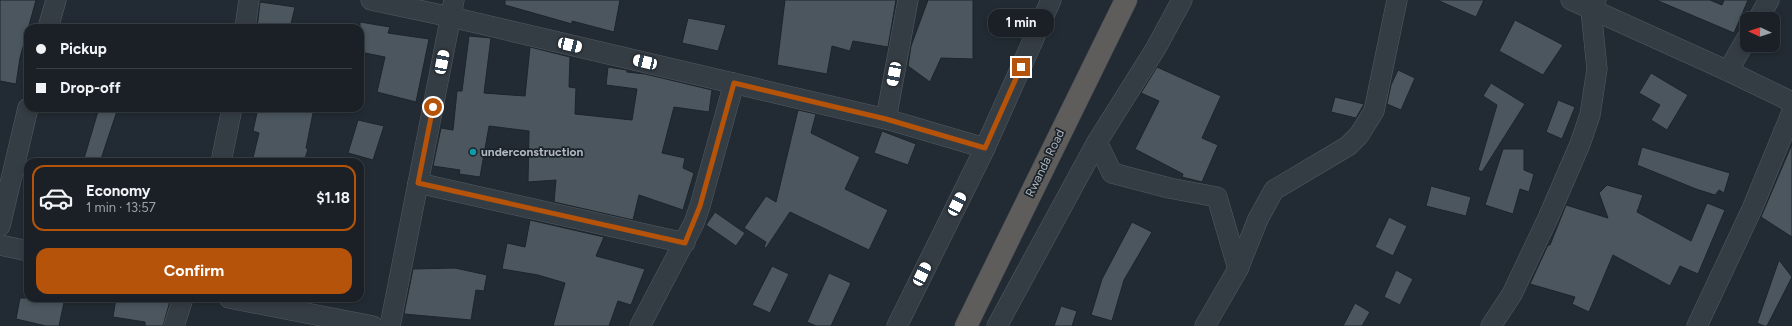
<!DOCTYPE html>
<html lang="en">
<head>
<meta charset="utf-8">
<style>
  body { margin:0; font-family:Figtree,sans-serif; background:#23282e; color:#f1f3f6; height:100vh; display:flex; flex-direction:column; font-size:15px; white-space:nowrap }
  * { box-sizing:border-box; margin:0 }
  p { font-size:13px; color:#9fa3a7 }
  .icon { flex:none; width:22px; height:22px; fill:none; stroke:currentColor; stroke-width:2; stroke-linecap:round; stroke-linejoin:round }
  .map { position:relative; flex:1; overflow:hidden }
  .side { position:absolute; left:24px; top:158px; width:340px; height:144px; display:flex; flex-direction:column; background:#1a2026; border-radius:12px; box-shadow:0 2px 6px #0003,0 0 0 1px #383e43 }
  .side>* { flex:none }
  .banner { position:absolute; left:24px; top:24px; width:340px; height:88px; border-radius:12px; box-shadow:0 2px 6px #0003,0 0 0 1px #383e43; display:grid; align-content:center; height:88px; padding:0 12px; background:#1a2026 }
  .needle { width:26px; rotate:273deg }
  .buttons { position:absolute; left:1740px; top:12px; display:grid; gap:8px }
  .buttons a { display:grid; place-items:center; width:40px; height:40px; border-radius:8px; background:#1a2026; box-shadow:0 2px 6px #0003,0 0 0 1px #383e43; font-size:20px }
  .end { position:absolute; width:18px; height:18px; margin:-9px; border:5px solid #b45309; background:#fff; box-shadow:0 0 0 2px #fff }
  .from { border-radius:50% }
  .bubble { position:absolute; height:28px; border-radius:12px; background:#1a2026; box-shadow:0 2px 6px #0003,0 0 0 1px #383e43; font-size:13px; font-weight:700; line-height:28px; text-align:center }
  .car { position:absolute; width:12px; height:24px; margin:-12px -6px; border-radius:5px; box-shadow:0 0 3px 1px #0007; background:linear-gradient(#fff 24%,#345 0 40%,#fff 0 76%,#345 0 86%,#fff 0) }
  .banner b { display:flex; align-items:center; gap:14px; height:38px; font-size:15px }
  .banner b+b { border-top:1px solid #383e43 }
  .banner i { width:10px; height:10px; background:#f1f3f6 }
  ul { padding:7px 0 0; list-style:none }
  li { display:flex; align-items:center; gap:12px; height:66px; margin:0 8px 6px; padding:0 4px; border:2px solid transparent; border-radius:12px }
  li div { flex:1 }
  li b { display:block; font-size:15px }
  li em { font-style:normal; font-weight:700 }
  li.active { border-color:#b45309 }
  li>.icon { width:36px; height:36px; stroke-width:1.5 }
  .action { display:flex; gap:8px; margin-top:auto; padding:8px 12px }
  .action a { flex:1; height:46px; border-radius:12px; background:#b45309; color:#fff; font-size:16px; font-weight:700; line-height:46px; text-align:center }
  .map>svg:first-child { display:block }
  .building { fill:#4b565f; stroke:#1d242b }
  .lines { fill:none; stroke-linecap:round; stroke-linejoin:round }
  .minor-casing { stroke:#535b62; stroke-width:21 }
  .trunk-casing { stroke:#40484f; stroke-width:23 }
  .minor { stroke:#353d44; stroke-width:20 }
  .trunk { stroke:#5e5d5c; stroke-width:22 }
  .route { stroke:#b45309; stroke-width:5 }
  .culture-dot { fill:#0f9aa8; stroke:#1b2229; stroke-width:1.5 }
  .labels { text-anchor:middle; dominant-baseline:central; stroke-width:3.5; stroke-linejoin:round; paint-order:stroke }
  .poi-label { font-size:12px; font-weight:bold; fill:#b0b8c1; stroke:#1b2229; text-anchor:start }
  .street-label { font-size:12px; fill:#b0b8c1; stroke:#1b2229 }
</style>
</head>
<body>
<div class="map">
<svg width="1792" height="326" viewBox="0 0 1792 326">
  <rect width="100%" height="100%" fill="#222b33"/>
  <g class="building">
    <polygon points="0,0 36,0 20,58 16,84 0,81"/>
    <polygon points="505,0 620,0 614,32 572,21 572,24 505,5"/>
    <polygon points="785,0 896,0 888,47 853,41 850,51 832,46 827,74 777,65"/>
    <polygon points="928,0 973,0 973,59 941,58 930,82 908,66 911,46"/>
    <polygon points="1437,0 1484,0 1476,17"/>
    <polygon points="1656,0 1710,0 1722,5 1724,0 1748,0 1734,33"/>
    <polygon points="260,2 295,7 290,28 257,28"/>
    <polygon points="688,18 726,25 718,51 682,43"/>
    <polygon points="1515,20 1563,45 1543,75 1499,51"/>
    <polygon points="360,22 390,27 388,33 429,39 416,102 377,92 385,57 360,52"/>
    <polygon points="469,36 491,38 484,93 525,96 530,47 570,57 569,87 576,88 575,114 632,120 637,89 606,85 608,67 627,70 627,72 645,74 712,90 709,112 674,107 662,153 685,158 683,168 694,173 683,210 639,195 633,220 554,202 556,180 528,182 529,131 489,126 480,177 459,174 460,170 433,166 441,128 453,130 457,91 462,91"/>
    <polygon points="1157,67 1221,96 1202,138 1218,145 1202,182 1182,177 1183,174 1135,149 1159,101 1141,93"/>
    <polygon points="1398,70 1415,78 1401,110 1387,104 1391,85"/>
    <polygon points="1651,73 1688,95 1667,130 1651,120 1660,105 1639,93"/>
    <polygon points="1491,83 1525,104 1482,172 1478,170 1497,105 1483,96"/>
    <polygon points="1335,97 1364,104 1356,118 1331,112"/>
    <polygon points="1558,100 1575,107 1562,139 1546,132"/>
    <polygon points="99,108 107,108 117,111 100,162 83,162"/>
    <polygon points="258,108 314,108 306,148 308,149 304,162 252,162 259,133 253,131"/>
    <polygon points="798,110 816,114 811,133 860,157 845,189 888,210 869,250 790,212 766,248 764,247 766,242 744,228 766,196 776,202"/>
    <polygon points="358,120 384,126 373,160 348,153"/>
    <polygon points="882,131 916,144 908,165 874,153"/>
    <polygon points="1792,144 1792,237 1761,217"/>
    <polygon points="1642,147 1730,173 1724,193 1719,190 1715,195 1696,189 1637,165"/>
    <polygon points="1503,149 1524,149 1524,170 1534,174 1529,192 1520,189 1513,214 1485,205"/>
    <polygon points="1607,185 1643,195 1637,212 1691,241 1707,203 1725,210 1698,274 1680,266 1670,286 1613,255 1589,312 1572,304 1575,297 1530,284 1548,245 1550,245 1566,205 1608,218 1599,193"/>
    <polygon points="1431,186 1471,197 1466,216 1426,206"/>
    <polygon points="715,212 745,233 736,246 706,225"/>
    <polygon points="1389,217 1407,226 1393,256 1375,247"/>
    <polygon points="530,220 604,237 596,256 645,269 631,305 618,301 609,326 553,326 565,283 538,275 502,269 507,243 525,247"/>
    <polygon points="1132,222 1152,232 1124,280 1112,321 1091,315 1102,279"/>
    <polygon points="1779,260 1792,277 1767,326 1764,326 1757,323"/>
    <polygon points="772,266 789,274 770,313 752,305"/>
    <polygon points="455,268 487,275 484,291 476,290 471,320 404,314 413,269"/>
    <polygon points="1396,270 1413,279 1400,305 1384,297"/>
    <polygon points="829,273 851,283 831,326 816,326 807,322"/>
    <polygon points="20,298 65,298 59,326 46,326 16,319"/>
    <polygon points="116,298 153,298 170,301 163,326 145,326 145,322 113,317"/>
    <polygon points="1355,303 1370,312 1362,326 1343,326"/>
    <polygon points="1061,306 1077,311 1072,326 1054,326"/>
  </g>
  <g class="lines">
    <g class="minor-casing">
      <g id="minor">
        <polyline points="371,0 451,17 886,119 985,148"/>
        <polyline points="1571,0 1728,71 1792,102"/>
        <polyline points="1758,19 1769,0"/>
        <polyline points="48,28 56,0"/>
        <polyline points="245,28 249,0"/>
        <polyline points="1728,71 1747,38"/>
        <polyline points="886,119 908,0"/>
        <polyline points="1097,142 1112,173 1169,188 1217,197 1238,269"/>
        <polyline points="221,162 232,108"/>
        <polyline points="418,183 685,243"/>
        <polyline points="0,226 28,108"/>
        <polyline points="0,245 28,251"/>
        <polyline points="229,298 373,326"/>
        <polyline points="174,326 183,298"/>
        <polyline points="390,326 454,0"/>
        <polyline points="640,326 694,223 700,206 734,83"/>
        <polyline points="897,326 985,148 1051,0"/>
        <polyline points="997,326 1097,142 1156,48 1182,0"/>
        <polyline points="1205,326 1238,269 1258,219 1274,190 1348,146 1359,135 1374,111 1397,0"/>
        <polyline points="1491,326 1512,294 1548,218 1580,144 1590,115 1597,69 1591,10 1596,0"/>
        <polyline points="1697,326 1752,209 1792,112"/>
      </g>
    </g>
    <g class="trunk-casing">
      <polyline id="trunk" points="966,326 1126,0"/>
    </g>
    <use href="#minor" class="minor"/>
    <use href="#trunk" class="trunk"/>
  </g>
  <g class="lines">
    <polyline class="route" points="433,107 418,183 685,243 700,206 734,83 886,119 985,148 1021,67"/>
  </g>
  <circle class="culture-dot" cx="473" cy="152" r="4"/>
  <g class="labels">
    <g class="poi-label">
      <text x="481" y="152">underconstruction</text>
    </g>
    <g class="street-label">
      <text transform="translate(1045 163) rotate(-64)">Rwanda Road</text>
    </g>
  </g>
</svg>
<div class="buttons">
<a><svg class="needle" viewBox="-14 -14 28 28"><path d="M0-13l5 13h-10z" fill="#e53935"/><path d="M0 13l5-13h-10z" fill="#9fa3a7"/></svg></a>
</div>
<i class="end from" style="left:433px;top:107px"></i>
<i class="end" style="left:1021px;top:67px"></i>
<div class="bubble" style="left:988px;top:9px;width:66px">1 min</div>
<i class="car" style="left:570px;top:45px;rotate:103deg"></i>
<i class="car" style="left:442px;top:62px;rotate:11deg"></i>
<i class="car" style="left:645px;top:62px;rotate:283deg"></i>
<i class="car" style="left:894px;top:74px;rotate:191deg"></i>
<i class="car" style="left:957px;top:204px;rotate:27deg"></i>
<i class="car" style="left:922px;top:274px;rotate:26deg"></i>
<div class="banner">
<b><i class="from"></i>Pickup</b>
<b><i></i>Drop-off</b>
</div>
<section class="side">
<ul>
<li class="active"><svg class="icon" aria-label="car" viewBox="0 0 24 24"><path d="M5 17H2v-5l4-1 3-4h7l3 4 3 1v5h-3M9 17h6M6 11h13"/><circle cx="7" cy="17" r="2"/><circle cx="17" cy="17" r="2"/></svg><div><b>Economy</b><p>1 min · 13:57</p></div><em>$1.18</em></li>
</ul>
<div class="action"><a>Confirm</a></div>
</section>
</div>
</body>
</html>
